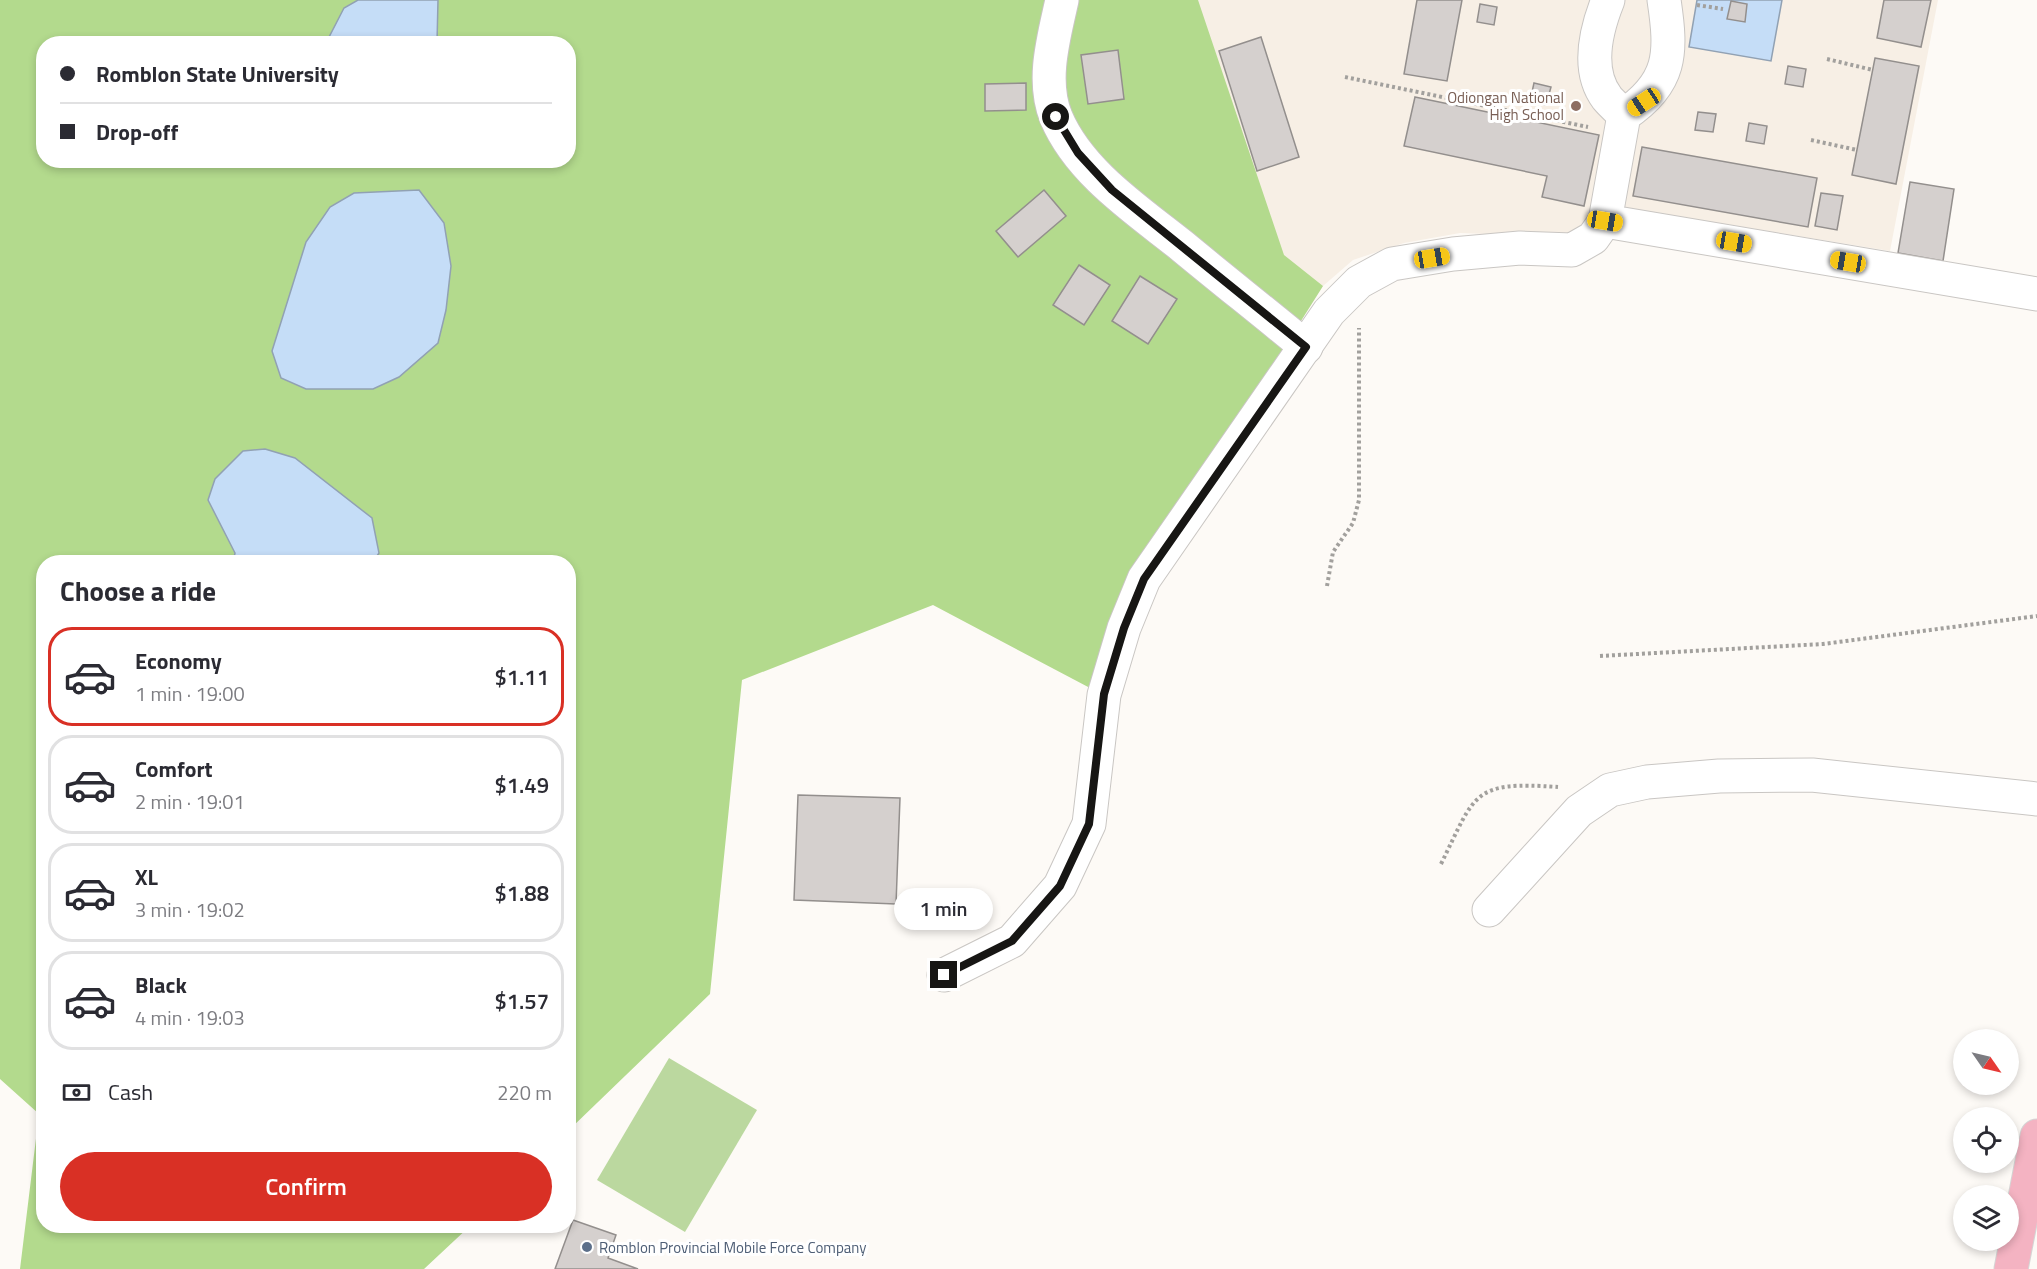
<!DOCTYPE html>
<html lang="en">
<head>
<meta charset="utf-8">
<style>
  body { margin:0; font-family:"Titillium Web",sans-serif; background:#f2f2f3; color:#2b2b33; height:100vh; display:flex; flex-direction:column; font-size:22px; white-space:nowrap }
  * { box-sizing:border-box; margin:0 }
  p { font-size:20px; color:#7c7c81 }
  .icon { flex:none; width:33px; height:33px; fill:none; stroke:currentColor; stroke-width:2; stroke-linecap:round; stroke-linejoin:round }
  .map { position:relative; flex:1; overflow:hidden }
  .drawer { position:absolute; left:36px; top:555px; width:540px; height:678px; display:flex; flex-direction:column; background:#fff; border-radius:24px; box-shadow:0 3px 9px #0003 }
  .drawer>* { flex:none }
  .top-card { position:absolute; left:36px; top:36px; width:540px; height:132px; border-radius:24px; box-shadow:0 3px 9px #0003; display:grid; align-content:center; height:132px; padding:0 24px; background:#fff }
  .needle { width:39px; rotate:124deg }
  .buttons { position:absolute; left:1953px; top:1029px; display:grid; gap:12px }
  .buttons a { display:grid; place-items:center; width:66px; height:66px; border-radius:50%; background:#fff; box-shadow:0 3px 9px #0003; font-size:30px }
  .end { position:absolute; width:27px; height:27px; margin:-14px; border:8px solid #171614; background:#fff; box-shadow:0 0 0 3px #fff }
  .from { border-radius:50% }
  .bubble { position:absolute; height:42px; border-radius:21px; background:#fff; box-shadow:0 3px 9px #0003; font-size:20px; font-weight:600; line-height:42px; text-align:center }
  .car { position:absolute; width:18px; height:36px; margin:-18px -9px; border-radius:8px; box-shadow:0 0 4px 2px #0007; background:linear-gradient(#f5c518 24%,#345 0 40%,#f5c518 0 76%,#345 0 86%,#f5c518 0) }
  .top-card b { display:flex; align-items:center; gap:21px; height:57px; font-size:22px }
  .top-card b+b { border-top:2px solid #e1e1e2 }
  .top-card i { width:15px; height:15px; background:#2b2b33 }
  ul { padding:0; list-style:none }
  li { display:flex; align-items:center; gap:18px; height:99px; margin:0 12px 9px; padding:0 12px; border:3px solid #e1e1e2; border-radius:24px }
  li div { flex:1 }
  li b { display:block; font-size:22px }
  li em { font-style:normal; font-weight:600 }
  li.active { border-color:#d93025 }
  li>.icon { width:54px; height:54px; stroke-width:1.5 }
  h2 { padding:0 24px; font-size:27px; line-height:72px }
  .pay { display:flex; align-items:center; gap:15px; height:66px; padding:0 24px; font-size:22px }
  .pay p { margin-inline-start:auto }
  .action { display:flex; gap:12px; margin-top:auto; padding:12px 24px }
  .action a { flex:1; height:69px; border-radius:36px; background:#d93025; color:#fff; font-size:24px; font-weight:600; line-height:69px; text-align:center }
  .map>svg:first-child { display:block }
  .built { fill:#f7efe5 }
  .green { fill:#bbd89f }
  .forest { fill:#b3da8d; fill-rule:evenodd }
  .water { fill:#c5ddf7; stroke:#91a1b3; stroke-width:1.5 }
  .building { fill:#d5d0ce; stroke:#938f8d; stroke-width:1.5 }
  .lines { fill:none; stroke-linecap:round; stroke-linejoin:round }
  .minor-casing { stroke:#c9c6c3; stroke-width:35 }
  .major-casing { stroke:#d5d5d5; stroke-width:35 }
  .path { stroke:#a2a09d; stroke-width:4; stroke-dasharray:3 3; stroke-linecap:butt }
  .minor { stroke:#fff; stroke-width:33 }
  .major { stroke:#f4b3c2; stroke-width:33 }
  .route { stroke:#171614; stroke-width:8 }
  .education-dot { fill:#8d6e63; stroke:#fff; stroke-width:2 }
  .service-dot { fill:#5c6f8a; stroke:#fff; stroke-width:2 }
  .labels { text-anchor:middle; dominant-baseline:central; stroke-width:6; stroke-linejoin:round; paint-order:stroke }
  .education-label { font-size:15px; fill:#785e54; stroke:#fff; text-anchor:end }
  .service-label { font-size:15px; fill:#4e5e75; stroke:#fff; text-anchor:start }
</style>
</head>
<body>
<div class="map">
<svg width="2037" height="1269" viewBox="0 0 2037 1269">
  <rect width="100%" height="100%" fill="#fdfaf6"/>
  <polygon class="built" points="823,0 1938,0 1890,251 1645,211 1565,237 1460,233 1404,243 1353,260 1323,286 1236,424"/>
  <polygon class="green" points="669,1058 757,1110 685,1232 597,1180"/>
  <path class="forest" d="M 0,0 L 1198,0 L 1284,255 L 1323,286 L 1236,424 L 1090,688 L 933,605 L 742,680 L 710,994 L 569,1130 L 568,562 L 44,562 L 44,1226 L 470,1226 L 424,1269 L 20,1269 L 39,1114 L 0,1079 ZM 44,44 L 568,44 L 568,160 L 44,160 Z"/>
  <g class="water">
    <polygon points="358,0 438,0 437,43 326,43 344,8"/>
    <polygon points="1697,0 1782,0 1771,61 1689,47"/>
    <polygon points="419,190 444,223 451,266 446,310 438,343 399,377 373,389 306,389 281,378 272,351 306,242 330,207 354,193"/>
    <polygon points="265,449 295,458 372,518 379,553 373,562 233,562 235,553 208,500 215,479 243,451"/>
  </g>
  <g class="building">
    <polygon points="1417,0 1462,0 1447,81 1404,74"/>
    <polygon points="1884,0 1931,0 1921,47 1877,38"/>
    <polygon points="1731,1 1747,4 1745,22 1727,19"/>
    <polygon points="1480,4 1497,7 1494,25 1477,22"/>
    <polygon points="1261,37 1299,157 1257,171 1219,51"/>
    <polygon points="1118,50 1124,99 1088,104 1081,55"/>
    <polygon points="1875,58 1919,66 1896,184 1852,175"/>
    <polygon points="1788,66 1806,69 1803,87 1785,84"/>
    <polygon points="1026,83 1026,110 985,111 985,84"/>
    <polygon points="1534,83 1551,87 1546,105 1530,101"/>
    <polygon points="1415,97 1599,135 1584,206 1542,197 1547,176 1404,146"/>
    <polygon points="1698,112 1716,114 1713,132 1695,130"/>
    <polygon points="1749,123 1767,126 1764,144 1746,141"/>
    <polygon points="1642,147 1817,178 1808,227 1633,196"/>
    <polygon points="1910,182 1954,189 1943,261 1898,253"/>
    <polygon points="1044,190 1066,216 1018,257 996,231"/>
    <polygon points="1821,193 1843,196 1837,230 1815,226"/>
    <polygon points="1079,265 1110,285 1084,325 1053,305"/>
    <polygon points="1140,276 1177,299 1148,344 1112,321"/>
    <polygon points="798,795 900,798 896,904 794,900"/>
    <polygon points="573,1220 616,1235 608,1258 638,1269 555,1269"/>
  </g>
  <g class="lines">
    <g class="minor-casing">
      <g id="minor">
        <path d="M 1062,0 C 1054,37 1041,80 1056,117 C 1079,172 1137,210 1182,246 C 1223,280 1265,313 1306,347"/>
        <path d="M 1608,0 C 1596,30 1586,70 1607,98 C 1612,104 1619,110 1624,115"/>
        <path d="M 1664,0 C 1672,53 1672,83 1624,115 L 1605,221 L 2037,294"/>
        <polyline points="1489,910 1579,811 1610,790 1647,782 1719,776 1812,775 2037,799"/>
        <polyline points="944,975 1012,941 1060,886 1089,824 1104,695 1124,628 1144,579 1329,312 1359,282 1392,264 1453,254 1520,248 1572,250 1593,238 1605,221"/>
      </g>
    </g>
    <g class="major-casing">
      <polyline id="major" points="2011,1269 2037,1136"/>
    </g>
    <g class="path">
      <polyline points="1697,5 1723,9"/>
      <polyline points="1827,59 1873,70"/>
      <polyline points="1345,77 1588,127"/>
      <polyline points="1811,140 1857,150"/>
      <polyline points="1327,586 1333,552 1353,523 1359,500 1359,328"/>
      <polyline points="1600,656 1823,644 2037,616"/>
      <path d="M 1441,864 C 1476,793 1472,781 1558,787"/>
    </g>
    <use href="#minor" class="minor"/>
    <use href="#major" class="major"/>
  </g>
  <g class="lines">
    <polyline class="route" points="944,975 1012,941 1060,886 1089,824 1104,694 1124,628 1144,579 1306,347 1112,190 1078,153 1056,117"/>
  </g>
  <circle class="education-dot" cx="1576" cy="106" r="6"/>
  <circle class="service-dot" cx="587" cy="1247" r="6"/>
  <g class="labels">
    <g class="education-label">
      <text x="1564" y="97">Odiongan National<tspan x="1564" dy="17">High School</tspan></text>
    </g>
    <g class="service-label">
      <text x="599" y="1247">Romblon Provincial Mobile Force Company</text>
    </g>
  </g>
</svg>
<div class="buttons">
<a><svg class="needle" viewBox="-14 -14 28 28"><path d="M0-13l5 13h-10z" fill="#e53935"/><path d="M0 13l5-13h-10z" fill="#7c7c81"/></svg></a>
<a><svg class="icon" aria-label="locate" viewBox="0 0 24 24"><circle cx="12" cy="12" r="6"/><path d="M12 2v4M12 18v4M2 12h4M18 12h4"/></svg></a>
<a><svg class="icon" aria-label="layers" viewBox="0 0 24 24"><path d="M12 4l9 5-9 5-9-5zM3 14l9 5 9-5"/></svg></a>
</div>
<i class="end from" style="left:1056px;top:117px"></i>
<i class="end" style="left:944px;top:975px"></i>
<div class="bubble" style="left:894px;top:888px;width:99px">1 min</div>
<i class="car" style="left:1644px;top:102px;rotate:237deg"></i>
<i class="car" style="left:1605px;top:221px;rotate:99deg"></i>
<i class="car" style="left:1734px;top:242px;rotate:100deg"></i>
<i class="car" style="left:1432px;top:258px;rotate:81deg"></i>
<i class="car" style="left:1848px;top:262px;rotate:280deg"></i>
<div class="top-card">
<b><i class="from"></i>Romblon State University</b>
<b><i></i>Drop-off</b>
</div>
<section class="drawer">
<h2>Choose a ride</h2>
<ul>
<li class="active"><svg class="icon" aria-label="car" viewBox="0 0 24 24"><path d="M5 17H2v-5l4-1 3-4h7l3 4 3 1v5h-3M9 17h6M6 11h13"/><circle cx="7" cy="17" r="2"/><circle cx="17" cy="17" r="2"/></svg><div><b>Economy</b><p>1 min · 19:00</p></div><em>$1.11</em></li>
<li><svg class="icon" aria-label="car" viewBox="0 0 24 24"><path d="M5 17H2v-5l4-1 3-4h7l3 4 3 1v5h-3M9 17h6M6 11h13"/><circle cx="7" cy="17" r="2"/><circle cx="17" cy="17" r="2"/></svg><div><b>Comfort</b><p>2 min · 19:01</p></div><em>$1.49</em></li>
<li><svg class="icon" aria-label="car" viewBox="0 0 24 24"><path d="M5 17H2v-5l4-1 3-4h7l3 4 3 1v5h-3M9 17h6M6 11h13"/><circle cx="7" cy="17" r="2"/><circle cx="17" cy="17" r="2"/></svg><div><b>XL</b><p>3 min · 19:02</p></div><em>$1.88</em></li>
<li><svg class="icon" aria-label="car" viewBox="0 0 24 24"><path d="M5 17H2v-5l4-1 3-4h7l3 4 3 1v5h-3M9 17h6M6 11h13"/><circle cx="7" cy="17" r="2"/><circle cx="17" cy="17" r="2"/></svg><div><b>Black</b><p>4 min · 19:03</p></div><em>$1.57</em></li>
</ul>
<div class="pay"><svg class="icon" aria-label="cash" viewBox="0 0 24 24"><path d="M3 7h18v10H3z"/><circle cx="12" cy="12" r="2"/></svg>Cash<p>220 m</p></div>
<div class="action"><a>Confirm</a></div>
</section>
</div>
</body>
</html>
